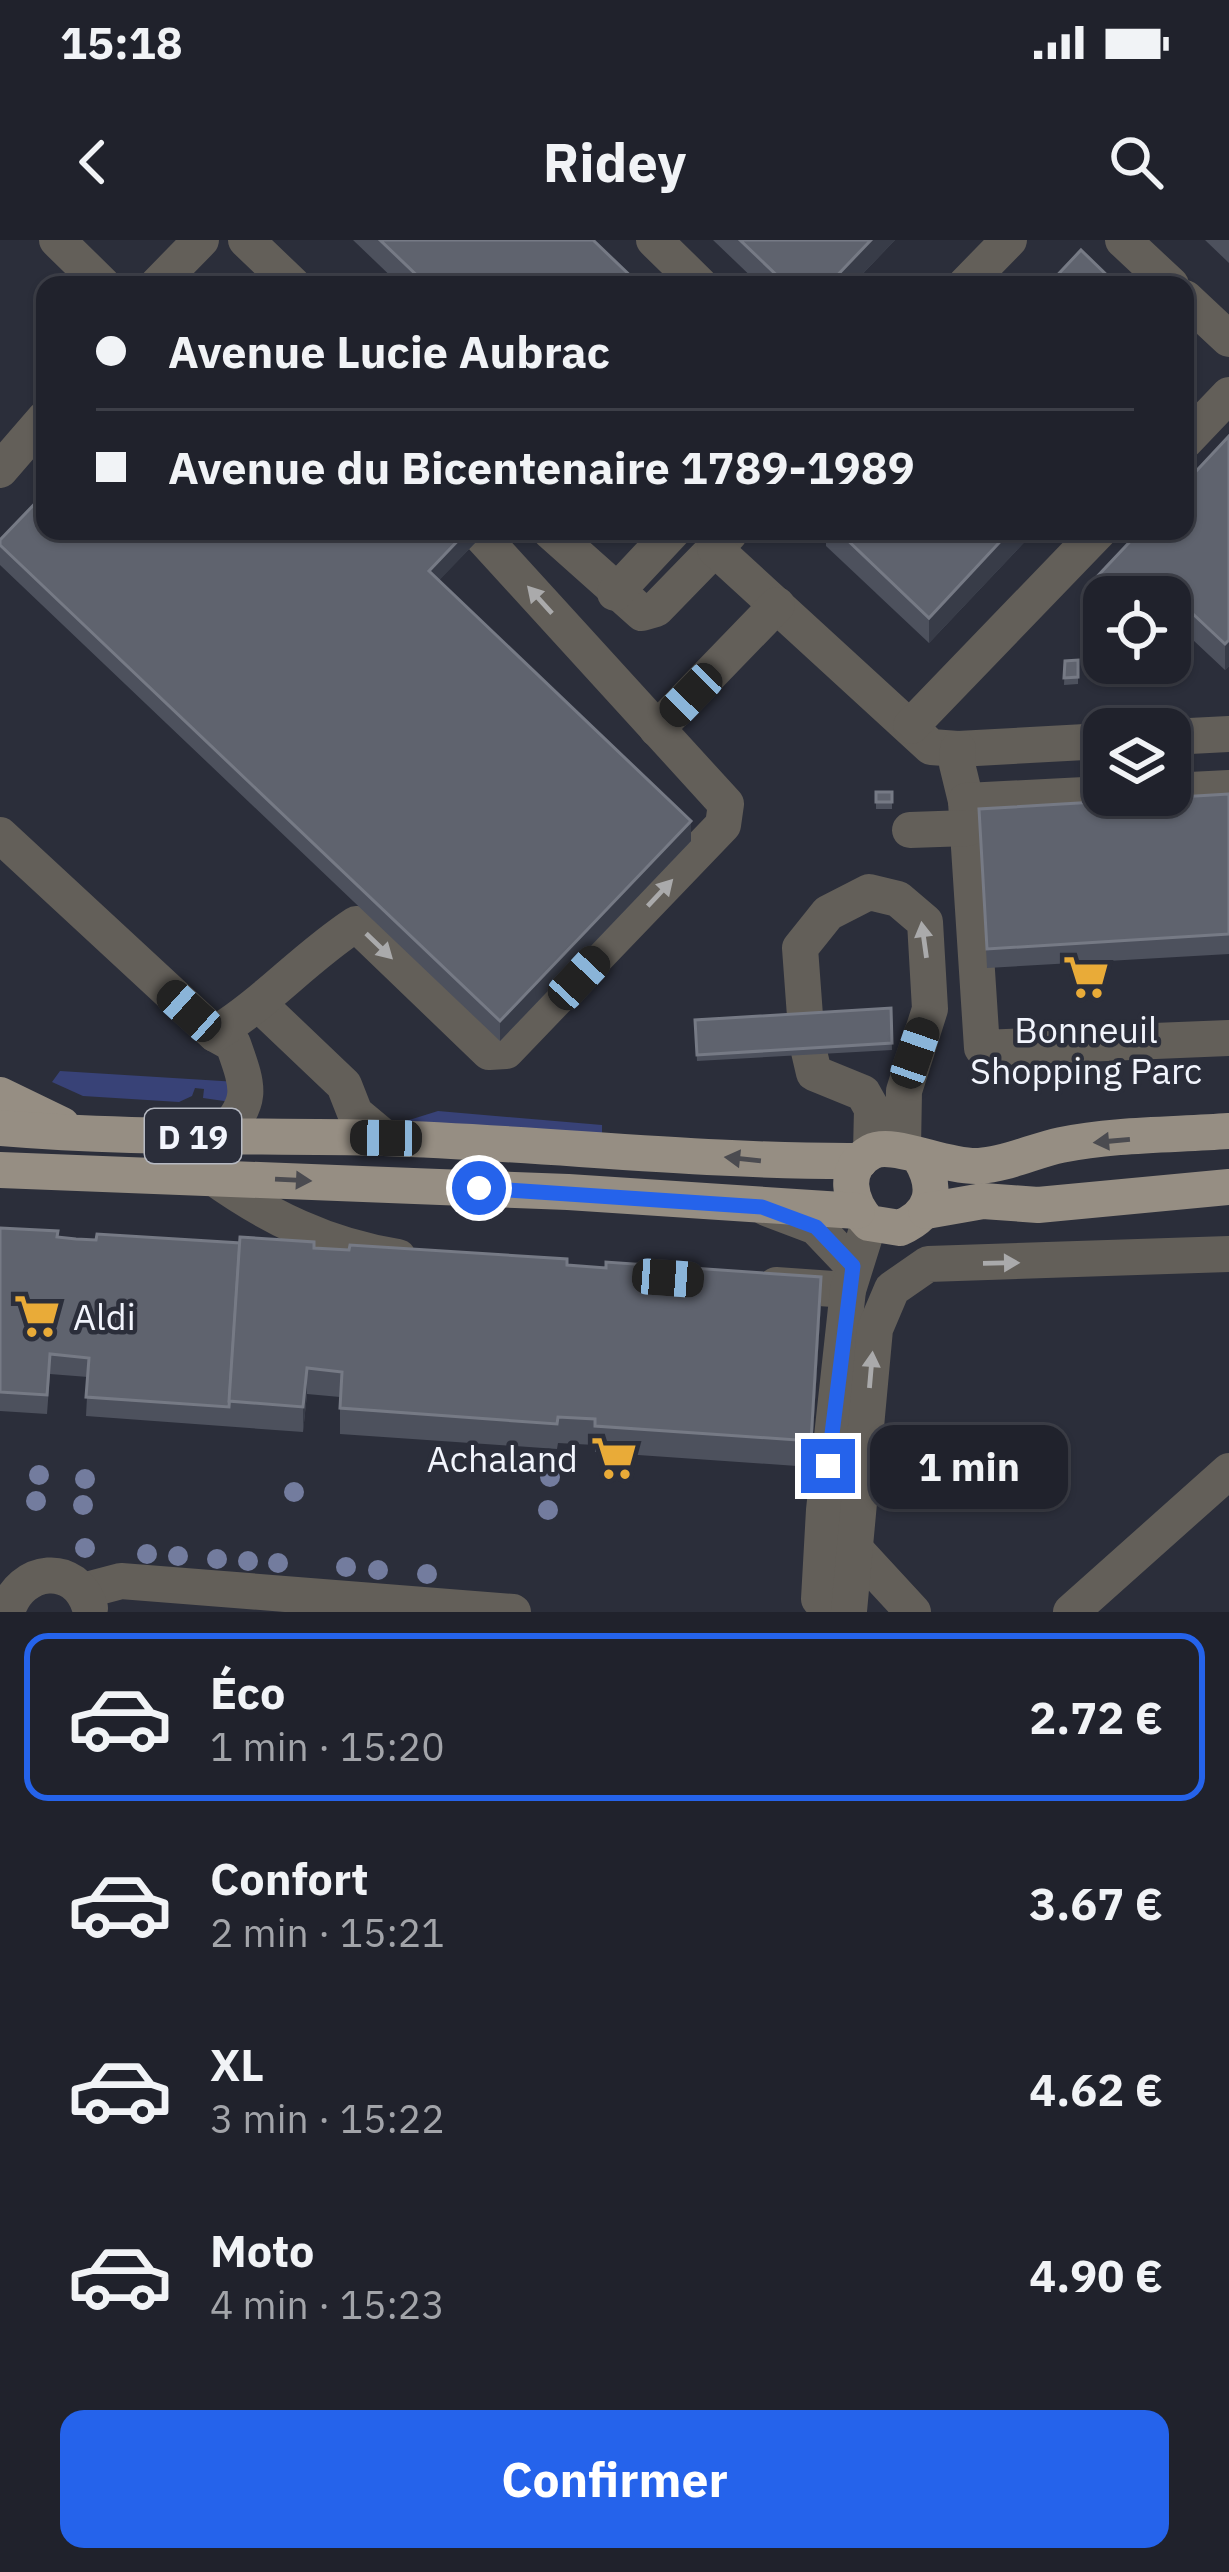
<!DOCTYPE html>
<html lang="fr">
<head>
<meta charset="utf-8">
<style>
  body { margin:0; font-family:"IBM Plex Sans",sans-serif; background:#2d2f38; color:#f1f3f6; height:100vh; display:flex; flex-direction:column; font-size:45px; white-space:nowrap }
  * { box-sizing:border-box; margin:0 }
  p { font-size:39px; color:#a2a4a9 }
  .icon { flex:none; width:66px; height:66px; fill:none; stroke:currentColor; stroke-width:2; stroke-linecap:round; stroke-linejoin:round }
  .map { position:relative; height:1372px; overflow:hidden }
  .details { display:flex; flex-direction:column; background:#20222c; flex:1 }
  .details>* { flex:none }
  .top-card { position:absolute; left:36px; top:36px; width:1158px; height:264px; border-radius:24px; box-shadow:0 3px 9px #0004,0 0 0 3px #3d3f48; display:grid; align-content:center; height:264px; padding:0 60px; background:#20222c }
  .tools { position:absolute; left:1083px; top:336px; display:grid; gap:24px }
  .tools a { display:grid; place-items:center; width:108px; height:108px; border-radius:24px; background:#20222c; box-shadow:0 3px 9px #0004,0 0 0 3px #3d3f48; font-size:60px }
  .end { position:absolute; width:54px; height:54px; margin:-27px; border:15px solid #2563eb; background:#fff; box-shadow:0 0 0 6px #fff }
  .from { border-radius:50% }
  .bubble { position:absolute; height:84px; border-radius:24px; background:#20222c; box-shadow:0 3px 9px #0004,0 0 0 3px #3d3f48; font-size:39px; font-weight:700; line-height:84px; text-align:center }
  .car { position:absolute; width:36px; height:72px; margin:-36px -18px; border-radius:15px; box-shadow:0 0 9px 3px #0007; background:linear-gradient(#222 24%,#8ab4d8 0 40%,#222 0 76%,#8ab4d8 0 86%,#222 0) }
  .top-card b { display:flex; align-items:center; gap:42px; height:114px; font-size:45px }
  .top-card b+b { border-top:3px solid #3d3f48 }
  .top-card i { width:30px; height:30px; background:#f1f3f6 }
  ul { padding:21px 0 0; list-style:none }
  li { display:flex; align-items:center; gap:36px; height:168px; margin:0 24px 18px; padding:0 36px; border:6px solid transparent; border-radius:24px }
  li div { flex:1 }
  li b { display:block; font-size:45px }
  li em { font-style:normal; font-weight:700 }
  li.on { border-color:#2563eb }
  li>.icon { width:108px; height:108px; stroke-width:1.5 }
  .primary-button { display:flex; gap:24px; margin-top:auto; padding:24px 60px }
  .primary-button a { flex:1; height:138px; border-radius:24px; background:#2563eb; color:#fff; font-size:48px; font-weight:700; line-height:138px; text-align:center }
  .status { display:flex; justify-content:space-between; align-items:center; height:84px; padding:0 60px; background:#20222c; direction:ltr }
  .status svg { height:33px; fill:currentColor }
  header { display:flex; justify-content:space-between; align-items:center; height:156px; padding:0 60px; background:#20222c; font-size:54px; font-weight:700 }
  .map>svg:first-child { display:block }
  .green { fill:#384277 }
  .lines { fill:none; stroke-linecap:round; stroke-linejoin:round }
  .minor { stroke:#635f59; stroke-width:36 }
  .major { stroke:#968e83; stroke-width:36 }
  .tree { fill:#737c9e }
  .wall { fill:#4d515d }
  .shaded-wall { fill:#383c48 }
  .building { fill:#5f636e; stroke:#767a85; stroke-width:3 }
  .oneway { fill:#aaaaab }
  .oneway2 { fill:#4b4b50 }
  .route { stroke:#2563eb; stroke-width:15 }
  .labels { text-anchor:middle; dominant-baseline:central; stroke-width:9; stroke-linejoin:round; paint-order:stroke }
  .shield { fill:#2b2e3a; stroke:#b6b9c2; stroke-width:3 }
  .shield-label { font-size:33px; font-weight:bold; fill:#f2f5fd }
  .poi-label { font-size:36px; fill:#f2f5fd; stroke:#2b2e3a }
</style>
</head>
<body>
<div class="status"><b>15:18</b><svg viewBox="0 0 49 12"><path d="M0 12V9h3v3zM5 12V6h3v6zM10 12V3h3v9zM15 12V0h3v12zM26 1h20v11H26zM47 4h2v5h-2z"/></svg></div>
<header><svg class="icon" aria-label="back" viewBox="0 0 24 24"><path d="M15 5l-7 7 7 7"/></svg>Ridey<svg class="icon" aria-label="search" viewBox="0 0 24 24"><circle cx="10" cy="10" r="6"/><path d="M15 15l6 6"/></svg></header>
<div class="map">
<svg width="1229" height="1372" viewBox="0 0 1229 1372">
  <rect width="100%" height="100%" fill="#2b2e3a"/>
  <g class="green">
    <polygon points="60,831 238,842 231,862 203,858 204,849 195,848 192,856 179,862 83,856 52,842"/>
    <polygon points="438,871 602,885 602,896 406,881"/>
  </g>
  <g class="lines">
    <g class="minor">
      <polyline points="57,0 103,45"/>
      <polyline points="246,0 293,45"/>
      <polyline points="654,0 700,45"/>
      <polyline points="1123,0 1171,45"/>
      <polyline points="157,45 201,0"/>
      <polyline points="965,45 1009,0"/>
      <polyline points="1185,58 1229,99"/>
      <polyline points="1185,201 1229,155"/>
      <polyline points="0,230 45,178"/>
      <polyline points="550,291 642,373 656,369 729,294"/>
      <polyline points="715,309 931,507 958,509 1104,501"/>
      <polyline points="615,353 673,291"/>
      <polyline points="911,486 1099,291"/>
      <polyline points="657,489 777,365"/>
      <polyline points="1170,497 1229,494"/>
      <polyline points="958,509 957,524 966,561 982,808 1229,798"/>
      <polyline points="1170,551 1229,548"/>
      <polyline points="966,561 1104,554"/>
      <polyline points="910,590 968,588"/>
      <path d="M 0,595 L 215,794 L 233,804 C 249,849 254,861 220,897"/>
      <polyline points="260,765 344,845 355,873 385,898"/>
      <path d="M 215,794 C 268,761 304,718 356,684 L 489,812 L 506,811 L 723,585 L 726,564 L 477,291"/>
      <polyline points="871,912 872,869 863,853 814,833 807,803 800,708 828,673 869,652 898,659 925,682 930,769 904,851 903,908"/>
      <path d="M 211,936 C 268,977 327,1006 398,1017"/>
      <polyline points="766,968 816,987 853,1026"/>
      <polyline points="776,1045 848,1050"/>
      <polyline points="853,1307 913,1372"/>
      <polyline points="83,1351 121,1341 513,1372"/>
      <polyline points="819,1359 824,1270 848,1050 869,983"/>
      <polyline points="849,1371 875,1089 892,1049 928,1024 1229,1014"/>
      <path d="M 7,1372 C 20,1327 76,1321 90,1368"/>
      <polyline points="1071,1372 1229,1231"/>
    </g>
    <g class="major">
      <polyline points="0,855 62,885"/>
      <path d="M 0,888 C 128,899 256,895 384,898 C 543,903 701,922 860,921"/>
      <path d="M 920,918 C 938,948 934,973 900,988 L 869,983 C 849,962 841,928 871,912 C 893,900 945,928 979,926 C 1008,924 1033,911 1061,905 C 1115,894 1174,895 1229,891"/>
      <polyline points="0,930 568,952 857,971"/>
      <polyline points="926,971 983,961 1038,965 1229,947"/>
    </g>
  </g>
  <g class="tree">
    <circle cx="39" cy="1235" r="10"/>
    <circle cx="550" cy="1237" r="10"/>
    <circle cx="85" cy="1239" r="10"/>
    <circle cx="294" cy="1252" r="10"/>
    <circle cx="36" cy="1261" r="10"/>
    <circle cx="83" cy="1265" r="10"/>
    <circle cx="548" cy="1270" r="10"/>
    <circle cx="85" cy="1308" r="10"/>
    <circle cx="147" cy="1314" r="10"/>
    <circle cx="178" cy="1316" r="10"/>
    <circle cx="217" cy="1319" r="10"/>
    <circle cx="248" cy="1321" r="10"/>
    <circle cx="278" cy="1323" r="10"/>
    <circle cx="346" cy="1327" r="10"/>
    <circle cx="378" cy="1330" r="10"/>
    <circle cx="427" cy="1334" r="10"/>
  </g>
  <g class="wall">
    <polygon points="353,0 593,0 640,45 400,45"/>
    <polygon points="713,0 895,0 852,45 760,45"/>
    <polygon points="1205,0 1229,0 1229,23"/>
    <polygon points="1229,196 1229,426 1225,430 1193,400 1170,423 1170,357 1104,357 1104,379 1092,368 1092,342"/>
    <polygon points="475,291 475,303 438,341 691,601 500,801 0,325 0,300"/>
    <polygon points="826,291 1035,291 929,403 826,306"/>
    <polygon points="1078,420 1078,444 1064,445 1065,421"/>
    <rect x="876" y="552" width="16" height="17"/>
    <polygon points="1229,554 1229,714 987,728 979,569"/>
    <polygon points="891,768 892,810 697,821 695,780"/>
    <polygon points="0,988 58,998 96,1000 314,1008 567,1025 821,1063 811,1227 595,1212 595,1205 558,1203 557,1209 340,1194 340,1157 307,1154 303,1192 86,1176 88,1137 50,1134 47,1174 0,1171"/>
  </g>
  <g class="shaded-wall">
    <polygon points="871,0 895,0 852,45 828,45"/>
    <polygon points="467,291 475,291 475,303 429,351 429,331"/>
    <polygon points="1010,291 1035,291 929,403 929,378"/>
    <polygon points="1193,374 1193,400 1170,423 1170,397"/>
    <polygon points="1229,400 1229,426 1225,430 1225,404"/>
    <polygon points="691,581 691,601 500,801 500,781"/>
    <polygon points="821,1037 821,1063 811,1227 811,1201"/>
    <polygon points="307,1128 307,1154 303,1192 303,1167"/>
  </g>
  <g class="building">
    <polygon points="380,0 593,0 640,45 427,45"/>
    <polygon points="740,0 871,0 828,45 787,45"/>
    <polygon points="1081,10 1117,45 1048,45"/>
    <polygon points="1229,196 1229,400 1225,404 1193,374 1170,397 1170,357 1108,357 1092,342 1140,291 1185,291 1185,243"/>
    <polygon points="45,253 45,291 467,291 429,331 691,581 500,781 0,305 0,300"/>
    <polygon points="838,291 1010,291 929,378"/>
    <polygon points="1078,420 1078,437 1064,438 1065,421"/>
    <rect x="876" y="552" width="16" height="10"/>
    <polygon points="1229,554 1229,694 987,709 979,569"/>
    <polygon points="891,768 892,803 697,815 695,780"/>
    <polygon points="0,988 58,991 57,997 76,999 96,1000 97,994 240,1003 229,1167 86,1157 89,1118 50,1114 47,1155 0,1152"/>
    <polygon points="240,997 314,1002 314,1008 349,1010 350,1005 567,1019 567,1025 606,1028 606,1022 821,1037 811,1201 595,1186 595,1179 558,1177 557,1184 340,1168 342,1132 307,1128 303,1167 229,1161"/>
  </g>
  <defs><path id="oneway-solid" d="M-6-.8H1V-3.2L6.5 0L1 3.2V.8H-6Z" transform="scale(3)"/></defs>
  <g class="oneway">
    <use href="#oneway-solid" transform="translate(540 360) rotate(-132)"/>
    <use href="#oneway-solid" transform="translate(660 653) rotate(-47)"/>
    <use href="#oneway-solid" transform="translate(924 700) rotate(-98)"/>
    <use href="#oneway-solid" transform="translate(379 706) rotate(44)"/>
    <use href="#oneway-solid" transform="translate(1001 1023) rotate(-1)"/>
    <use href="#oneway-solid" transform="translate(871 1130) rotate(-85)"/>
  </g>
  <g class="oneway2">
    <use href="#oneway-solid" transform="translate(1112 901) rotate(175)"/>
    <use href="#oneway-solid" transform="translate(743 919) rotate(-174)"/>
    <use href="#oneway-solid" transform="translate(293 940) rotate(3)"/>
  </g>
  <g class="lines">
    <polyline class="route" points="479,948 762,967 816,987 853,1026 828,1226"/>
  </g>
  <defs>
    <g id="supermarket-bare" transform="scale(3.6)"><path d="M-6-5.5h2.5l.6 2H6L4.5 2H-2.5L-4.4-4H-6ZM-1.5 3.2a1.3 1.3 0 1 0 .1 0ZM3 3.2a1.3 1.3 0 1 0 .1 0Z" fill="#e9ab38" stroke="#2b2e3a" stroke-width="2.5" paint-order="stroke"/></g>
  </defs>
  <g fill-rule="evenodd">
    <use href="#supermarket-bare" x="1086" y="737"/>
    <use href="#supermarket-bare" x="37" y="1076"/>
    <use href="#supermarket-bare" x="614" y="1218"/>
  </g>
  <g class="labels">
    <rect class="shield" x="145" y="869" width="96" height="54" rx="9"/>
    <g class="shield-label">
      <text x="193" y="896">D 19</text>
    </g>
    <g class="poi-label">
      <text x="1086" y="789">Bonneuil<tspan x="1086" dy="41">Shopping Parc</tspan></text>
      <text x="73" y="1076" text-anchor="start">Aldi</text>
      <text x="578" y="1218" text-anchor="end">Achaland</text>
    </g>
  </g>
</svg>
<div class="tools">
<a><svg class="icon" aria-label="locate" viewBox="0 0 24 24"><circle cx="12" cy="12" r="6"/><path d="M12 2v4M12 18v4M2 12h4M18 12h4"/></svg></a>
<a><svg class="icon" aria-label="layers" viewBox="0 0 24 24"><path d="M12 4l9 5-9 5-9-5zM3 14l9 5 9-5"/></svg></a>
</div>
<i class="end from" style="left:479px;top:948px"></i>
<i class="end" style="left:828px;top:1226px"></i>
<div class="bubble" style="left:870px;top:1185px;width:198px">1 min</div>
<i class="car" style="left:691px;top:455px;rotate:224deg"></i>
<i class="car" style="left:579px;top:738px;rotate:43deg"></i>
<i class="car" style="left:189px;top:771px;rotate:312deg"></i>
<i class="car" style="left:915px;top:813px;rotate:19deg"></i>
<i class="car" style="left:386px;top:898px;rotate:271deg"></i>
<i class="car" style="left:668px;top:1038px;rotate:94deg"></i>
<div class="top-card">
<b><i class="from"></i>Avenue Lucie Aubrac</b>
<b><i></i>Avenue du Bicentenaire 1789-1989</b>
</div>
</div>
<section class="details">
<ul>
<li class="on"><svg class="icon" aria-label="car" viewBox="0 0 24 24"><path d="M5 17H2v-5l4-1 3-4h7l3 4 3 1v5h-3M9 17h6M6 11h13"/><circle cx="7" cy="17" r="2"/><circle cx="17" cy="17" r="2"/></svg><div><b>Éco</b><p>1 min · 15:20</p></div><em>2.72 €</em></li>
<li><svg class="icon" aria-label="car" viewBox="0 0 24 24"><path d="M5 17H2v-5l4-1 3-4h7l3 4 3 1v5h-3M9 17h6M6 11h13"/><circle cx="7" cy="17" r="2"/><circle cx="17" cy="17" r="2"/></svg><div><b>Confort</b><p>2 min · 15:21</p></div><em>3.67 €</em></li>
<li><svg class="icon" aria-label="car" viewBox="0 0 24 24"><path d="M5 17H2v-5l4-1 3-4h7l3 4 3 1v5h-3M9 17h6M6 11h13"/><circle cx="7" cy="17" r="2"/><circle cx="17" cy="17" r="2"/></svg><div><b>XL</b><p>3 min · 15:22</p></div><em>4.62 €</em></li>
<li><svg class="icon" aria-label="car" viewBox="0 0 24 24"><path d="M5 17H2v-5l4-1 3-4h7l3 4 3 1v5h-3M9 17h6M6 11h13"/><circle cx="7" cy="17" r="2"/><circle cx="17" cy="17" r="2"/></svg><div><b>Moto</b><p>4 min · 15:23</p></div><em>4.90 €</em></li>
</ul>
<div class="primary-button"><a>Confirmer</a></div>
</section>
</body>
</html>
